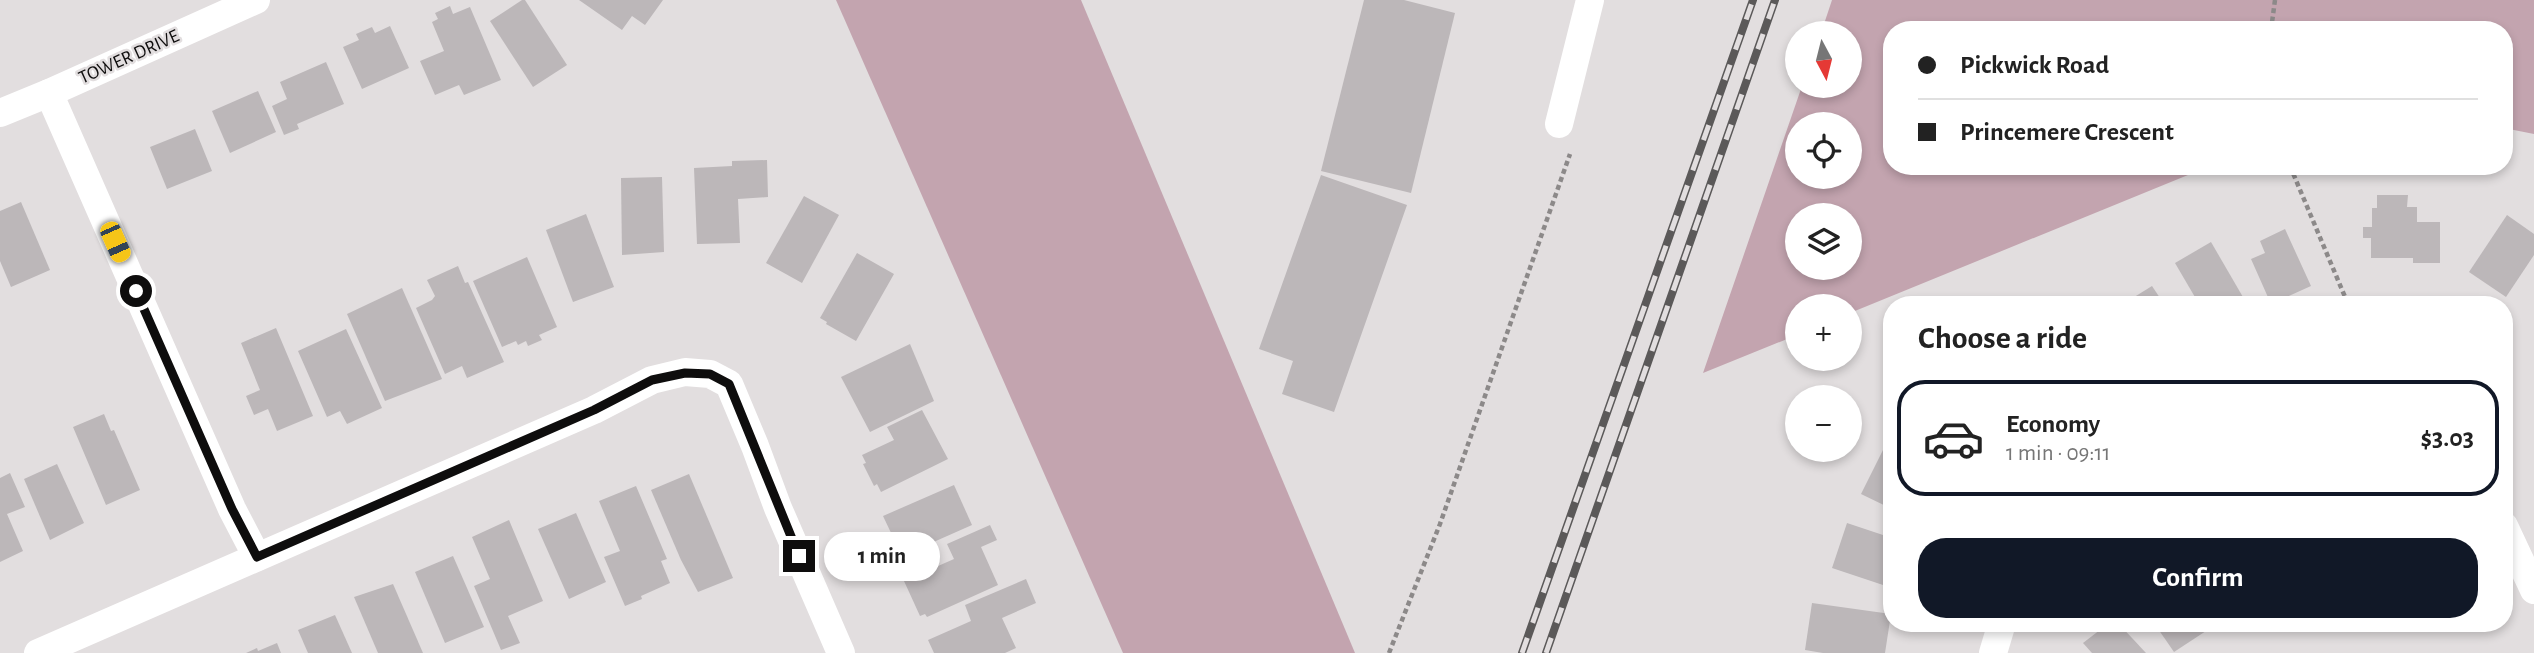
<!DOCTYPE html>
<html lang="en">
<head>
<meta charset="utf-8">
<style>
  body { margin:0; font-family:"Alegreya Sans",sans-serif; background:#f2f2f2; color:#222; height:100vh; display:flex; flex-direction:column; font-size:26px; white-space:nowrap }
  * { box-sizing:border-box; margin:0 }
  p { font-size:23px; color:#767676 }
  .icon { flex:none; width:38px; height:38px; fill:none; stroke:currentColor; stroke-width:2; stroke-linecap:round; stroke-linejoin:round }
  .map { position:relative; flex:1; overflow:hidden }
  .details { position:absolute; left:1883px; top:296px; width:630px; height:336px; display:flex; flex-direction:column; background:#fff; border-radius:28px; box-shadow:0 4px 10px #0003 }
  .details>* { flex:none }
  .guide { position:absolute; left:1883px; top:21px; width:630px; height:154px; border-radius:28px; box-shadow:0 4px 10px #0003; display:grid; align-content:center; height:154px; padding:0 35px; background:#fff }
  .needle { width:46px; rotate:173deg }
  .fabs { position:absolute; left:1785px; top:21px; display:grid; gap:14px }
  .fabs a { display:grid; place-items:center; width:77px; height:77px; border-radius:50%; background:#fff; box-shadow:0 4px 10px #0003; font-size:35px }
  .end { position:absolute; width:32px; height:32px; margin:-16px; border:9px solid #0e0d0d; background:#fff; box-shadow:0 0 0 4px #fff }
  .from { border-radius:50% }
  .bubble { position:absolute; height:49px; border-radius:24px; background:#fff; box-shadow:0 4px 10px #0003; font-size:23px; font-weight:700; line-height:49px; text-align:center }
  .car { position:absolute; width:21px; height:42px; margin:-21px -10px; border-radius:9px; box-shadow:0 0 5px 2px #0007; background:linear-gradient(#f5c518 24%,#345 0 40%,#f5c518 0 76%,#345 0 86%,#f5c518 0) }
  .guide b { display:flex; align-items:center; gap:24px; height:66px; font-size:26px }
  .guide b+b { border-top:2px solid #e0e0e0 }
  .guide i { width:18px; height:18px; background:#222 }
  ul { padding:0; list-style:none }
  li { display:flex; align-items:center; gap:21px; height:116px; margin:0 14px 10px; padding:0 21px; border:4px solid transparent; border-radius:28px }
  li div { flex:1 }
  li b { display:block; font-size:26px }
  li em { font-style:normal; font-weight:700 }
  li.active { border-color:#111827 }
  li>.icon { width:63px; height:63px; stroke-width:1.5 }
  h2 { padding:0 35px; font-size:32px; line-height:84px }
  .cta { display:flex; gap:14px; margin-top:auto; padding:14px 35px }
  .cta a { flex:1; height:80px; border-radius:28px; background:#111827; color:#fff; font-size:28px; font-weight:700; line-height:80px; text-align:center }
  .map>svg:first-child { display:block }
  .green { fill:#c3a4af; fill-rule:evenodd }
  .building { fill:#bcb7b9 }
  .lines { fill:none; stroke-linecap:round; stroke-linejoin:round }
  .path { stroke:#8c8989; stroke-width:4.5; stroke-dasharray:5 3.5; stroke-linecap:butt }
  .minor { stroke:#fff; stroke-width:28 }
  .rail-casing { stroke:#5b5959; stroke-width:8 }
  .rail { stroke:#e2dedf; stroke-width:5; stroke-dasharray:16; stroke-linecap:butt }
  .route { stroke:#0e0d0d; stroke-width:9 }
  .labels { text-anchor:middle; dominant-baseline:central; stroke-width:5; stroke-linejoin:round; paint-order:stroke }
  .street-label { font-size:19px; fill:#0e0d0d; stroke:#e2dedf }
</style>
</head>
<body>
<div class="map">
<svg width="2534" height="653" viewBox="0 0 2534 653">
  <rect width="100%" height="100%" fill="#e2dedf"/>
  <g class="green">
    <polygon points="836,0 1081,0 1355,653 1123,653"/>
    <path d="M 1832,0 L 2534,0 L 2534,134 L 2504,128 L 2504,30 L 1892,30 L 1892,166 L 2210,166 L 1850,313 L 1850,306 L 1797,306 L 1797,335 L 1703,373 L 1802,86 L 1850,86 L 1850,33 L 1821,33 ZM 1797,124 L 1850,124 L 1850,177 L 1797,177 ZM 1797,215 L 1850,215 L 1850,268 L 1797,268 Z"/>
  </g>
  <g class="building">
    <polygon points="522,0 525,0 567,65 533,87 490,21"/>
    <polygon points="579,0 663,0 645,25 632,16 622,30"/>
    <polygon points="1364,0 1404,0 1455,13 1411,193 1321,171"/>
    <polygon points="450,6 453,14 470,7 501,80 464,95 459,85 435,95 420,61 444,51 432,22 438,19 435,13"/>
    <polygon points="390,26 409,68 362,89 343,47 359,40 356,34 372,27 375,33"/>
    <polygon points="326,62 344,104 297,124 299,129 284,135 272,106 287,99 280,82"/>
    <polygon points="258,91 276,132 230,153 212,111"/>
    <polygon points="195,129 212,171 167,189 150,147"/>
    <polygon points="767,160 768,197 738,199 740,243 697,244 694,168 732,166 732,161"/>
    <polygon points="1321,175 1407,205 1334,412 1282,394 1293,361 1259,349"/>
    <polygon points="662,177 664,252 622,255 621,178"/>
    <polygon points="2377,195 2408,195 2407,207 2417,207 2417,222 2440,222 2440,263 2413,263 2413,258 2371,258 2371,238 2363,238 2363,227 2372,227 2372,208 2377,208"/>
    <polygon points="804,196 839,215 802,283 766,263"/>
    <polygon points="21,202 50,270 11,287 0,261 0,211"/>
    <polygon points="586,214 614,287 573,302 546,230"/>
    <polygon points="2507,215 2534,234 2534,255 2506,297 2469,272"/>
    <polygon points="2285,229 2311,286 2271,304 2251,259 2265,253 2260,241"/>
    <polygon points="2211,242 2247,304 2199,304 2175,263"/>
    <polygon points="857,253 894,274 856,341 826,324 827,322 820,318"/>
    <polygon points="527,257 557,327 539,335 542,340 528,346 526,341 518,345 516,341 502,347 473,281"/>
    <polygon points="458,266 465,283 468,282 504,362 467,378 462,366 445,374 416,308 432,300 435,296 427,280"/>
    <polygon points="2152,286 2164,304 2123,304"/>
    <polygon points="402,288 442,379 385,401 347,314"/>
    <polygon points="276,328 313,416 277,431 268,409 254,415 246,396 260,390 241,343"/>
    <polygon points="346,329 382,408 347,424 340,411 327,417 298,351"/>
    <polygon points="910,344 934,401 870,432 841,377"/>
    <polygon points="922,410 948,459 881,492 877,484 874,486 863,464 866,463 862,455 894,440 887,427"/>
    <polygon points="104,414 111,431 114,430 140,490 106,505 73,427"/>
    <polygon points="1883,450 1892,454 1892,509 1861,494"/>
    <polygon points="57,464 84,523 50,540 24,479"/>
    <polygon points="10,473 25,507 7,514 23,551 0,562 0,478"/>
    <polygon points="689,474 733,578 698,592 681,560 651,490"/>
    <polygon points="954,485 972,525 902,556 883,516"/>
    <polygon points="636,486 667,559 661,561 670,583 641,596 642,599 625,606 604,557 620,551 599,501"/>
    <polygon points="576,513 606,582 569,599 538,529"/>
    <polygon points="509,520 543,601 508,616 520,643 501,650 474,586 490,579 472,537"/>
    <polygon points="1847,523 1892,538 1892,588 1832,568"/>
    <polygon points="990,525 997,540 981,547 998,585 927,617 925,614 920,616 904,581 954,559 947,544"/>
    <polygon points="453,556 484,627 445,643 415,572"/>
    <polygon points="1026,579 1036,603 1002,618 1016,648 1005,653 934,653 928,640 971,621 965,605"/>
    <polygon points="393,584 423,653 378,653 354,597"/>
    <polygon points="1812,603 1891,614 1885,653 1823,653 1805,650"/>
    <polygon points="335,615 352,653 308,653 298,630"/>
    <polygon points="2109,623 2118,623 2146,653 2092,653 2083,643"/>
    <polygon points="2154,623 2205,623 2209,629 2174,652"/>
    <polygon points="277,643 281,653 246,653 257,648 258,651"/>
  </g>
  <g class="lines">
    <g class="path">
      <polyline points="2271,30 2275,0"/>
      <polyline points="2290,166 2348,304"/>
      <polyline points="1389,653 1440,524 1570,154"/>
    </g>
    <g class="minor">
      <polyline points="49,93 232,509 257,557"/>
      <polyline points="0,113 49,93 256,0"/>
      <polyline points="1559,124 1590,0"/>
      <polyline points="2504,526 2534,590"/>
      <polyline points="38,653 594,410 652,380 685,372 710,374 729,384 755,446 778,508 841,653"/>
      <polyline points="1993,653 2002,623"/>
    </g>
    <g class="rail-casing">
      <g id="rail">
        <polyline points="1522,653 1753,0"/>
        <polyline points="1546,653 1775,0"/>
      </g>
    </g>
    <use href="#rail" class="rail"/>
  </g>
  <g class="lines">
    <polyline class="route" points="136,291 232,509 257,557 594,410 652,380 685,373 710,374 729,384 799,556"/>
  </g>
  <g class="labels">
    <g class="street-label">
      <text transform="translate(129 57) rotate(-24)">TOWER DRIVE</text>
    </g>
  </g>
</svg>
<div class="fabs">
<a><svg class="needle" viewBox="-14 -14 28 28"><path d="M0-13l5 13h-10z" fill="#e53935"/><path d="M0 13l5-13h-10z" fill="#767676"/></svg></a>
<a><svg class="icon" aria-label="locate" viewBox="0 0 24 24"><circle cx="12" cy="12" r="6"/><path d="M12 2v4M12 18v4M2 12h4M18 12h4"/></svg></a>
<a><svg class="icon" aria-label="layers" viewBox="0 0 24 24"><path d="M12 4l9 5-9 5-9-5zM3 14l9 5 9-5"/></svg></a>
<a>+</a>
<a>−</a>
</div>
<i class="end from" style="left:136px;top:291px"></i>
<i class="end" style="left:799px;top:556px"></i>
<div class="bubble" style="left:824px;top:532px;width:116px">1 min</div>
<i class="car" style="left:115px;top:242px;rotate:156deg"></i>
<div class="guide">
<b><i class="from"></i>Pickwick Road</b>
<b><i></i>Princemere Crescent</b>
</div>
<section class="details">
<h2>Choose a ride</h2>
<ul>
<li class="active"><svg class="icon" aria-label="car" viewBox="0 0 24 24"><path d="M5 17H2v-5l4-1 3-4h7l3 4 3 1v5h-3M9 17h6M6 11h13"/><circle cx="7" cy="17" r="2"/><circle cx="17" cy="17" r="2"/></svg><div><b>Economy</b><p>1 min · 09:11</p></div><em>$3.03</em></li>
</ul>
<div class="cta"><a>Confirm</a></div>
</section>
</div>
</body>
</html>
